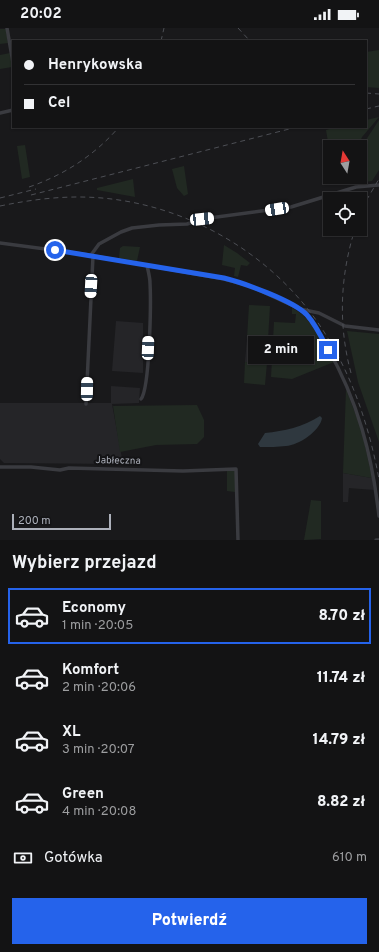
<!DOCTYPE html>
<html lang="pl">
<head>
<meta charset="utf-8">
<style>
  body { margin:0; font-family:Overpass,sans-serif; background:#1c1c1d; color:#f1f3f6; height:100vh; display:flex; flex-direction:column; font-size:15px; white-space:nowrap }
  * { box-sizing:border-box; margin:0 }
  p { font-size:13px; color:#9d9ea0 }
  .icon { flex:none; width:22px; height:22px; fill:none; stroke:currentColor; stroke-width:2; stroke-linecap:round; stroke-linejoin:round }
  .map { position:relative; height:512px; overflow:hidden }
  .sheet { display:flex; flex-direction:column; background:#131314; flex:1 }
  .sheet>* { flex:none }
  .banner { position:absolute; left:12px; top:12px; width:355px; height:88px; border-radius:0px; box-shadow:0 1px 3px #0004,0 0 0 1px #323234; display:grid; align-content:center; height:88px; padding:0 12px; background:#131314 }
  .needle { width:26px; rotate:349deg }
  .fabs { position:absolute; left:323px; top:112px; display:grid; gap:8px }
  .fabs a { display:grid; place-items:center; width:44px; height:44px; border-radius:0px; background:#131314; box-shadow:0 1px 3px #0004,0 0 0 1px #323234; font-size:20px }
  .scale { position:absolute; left:12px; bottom:10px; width:99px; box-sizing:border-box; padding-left:4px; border:2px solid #acb0ba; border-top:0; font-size:11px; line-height:14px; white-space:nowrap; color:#acb0ba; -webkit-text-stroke:3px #141416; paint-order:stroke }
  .end { position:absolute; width:18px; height:18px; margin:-9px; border:5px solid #2563eb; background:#fff; box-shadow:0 0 0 2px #fff }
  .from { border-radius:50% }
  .bubble { position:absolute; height:28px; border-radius:0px; background:#131314; box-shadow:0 1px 3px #0004,0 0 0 1px #323234; font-size:13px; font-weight:800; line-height:28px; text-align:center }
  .car { position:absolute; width:12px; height:24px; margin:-12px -6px; border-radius:5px; box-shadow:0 0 3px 1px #0007; background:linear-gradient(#fff 24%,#345 0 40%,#fff 0 76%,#345 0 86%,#fff 0) }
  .banner b { display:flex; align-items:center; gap:14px; height:38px; font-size:15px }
  .banner b+b { border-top:1px solid #323234 }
  .banner i { width:10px; height:10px; background:#f1f3f6 }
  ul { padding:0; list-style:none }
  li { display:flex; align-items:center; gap:12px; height:56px; margin:0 8px 6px; padding:0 4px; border:2px solid transparent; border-radius:0px }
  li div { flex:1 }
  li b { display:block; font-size:15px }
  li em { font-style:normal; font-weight:800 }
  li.current { border-color:#2563eb }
  li>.icon { width:36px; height:36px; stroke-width:1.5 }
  h2 { padding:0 12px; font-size:18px; line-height:48px }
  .pay { display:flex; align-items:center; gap:10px; height:44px; padding:0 12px; font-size:15px }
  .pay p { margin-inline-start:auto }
  .button { display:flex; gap:8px; margin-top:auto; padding:8px 12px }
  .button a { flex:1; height:46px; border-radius:0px; background:#2563eb; color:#fff; font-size:16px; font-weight:800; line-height:46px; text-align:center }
  .status { display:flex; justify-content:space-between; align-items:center; height:28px; padding:0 20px; background:#131314; direction:ltr }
  .status svg { height:11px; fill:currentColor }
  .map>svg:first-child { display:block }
  .built { fill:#252528 }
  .green { fill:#212922 }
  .water { fill:#2f383f }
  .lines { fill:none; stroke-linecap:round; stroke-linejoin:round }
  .street { stroke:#3a3b40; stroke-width:3.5 }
  .rail { stroke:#4d4f55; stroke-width:1; stroke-dasharray:5 4; stroke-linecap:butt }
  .route { stroke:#2563eb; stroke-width:5 }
  .labels { text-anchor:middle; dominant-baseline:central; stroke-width:4; stroke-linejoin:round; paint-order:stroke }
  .street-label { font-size:10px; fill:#acb0ba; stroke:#141416 }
</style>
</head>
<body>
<div class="status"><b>20:02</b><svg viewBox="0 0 49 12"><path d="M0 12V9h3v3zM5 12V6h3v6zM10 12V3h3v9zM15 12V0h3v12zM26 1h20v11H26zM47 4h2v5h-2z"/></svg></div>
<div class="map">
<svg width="379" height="512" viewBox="0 0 379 512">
  <rect width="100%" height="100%" fill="#19191b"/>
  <g class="built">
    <polygon points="116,293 143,295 143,345 112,343"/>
    <polygon points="247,310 268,312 267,335 245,334"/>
    <polygon points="111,358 140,360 139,375 112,376 123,436 4,435 0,431 0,375 111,375"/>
    <polygon points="343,445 372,450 374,462 349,460 348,474 343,474"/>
  </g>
  <g class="green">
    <polygon points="0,1 6,1 8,15 0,16"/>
    <polygon points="379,22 379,60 366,59 366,24"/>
    <polygon points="10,25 12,39 0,41 0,27"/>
    <polygon points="379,89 362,109 358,119 330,119 330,126 326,102 337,99 366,99 366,92"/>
    <polygon points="379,92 379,142 372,153 358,155 362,118"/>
    <polygon points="25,117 30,149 22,151 17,118"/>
    <polygon points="184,138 188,166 184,168 177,160 172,141"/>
    <polygon points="133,151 135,169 97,162 97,160"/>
    <polygon points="224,217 237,225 250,235 247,238 241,237 238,249 234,248 235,240 222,237"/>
    <polygon points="123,218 140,219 137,233 119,230 120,220"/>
    <polygon points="249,277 270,278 268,312 247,310"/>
    <path d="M 292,280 C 312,289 323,316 334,334 L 292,351 L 271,349 L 274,294 L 295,295 L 296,286 L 292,286 Z"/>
    <polygon points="347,303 379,306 379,414 358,354"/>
    <polygon points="245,334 267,335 265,357 244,355"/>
    <polygon points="346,361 362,403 372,450 343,445"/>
    <polygon points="197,377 204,392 204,409 197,416 156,417 120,424 113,378"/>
    <polygon points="227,442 235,443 235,464 227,463"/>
    <polygon points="311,472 321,473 321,511 304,512"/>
  </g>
  <path class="water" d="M 320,388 L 322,390 C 320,403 299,417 286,418 C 278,419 269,419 260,419 L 258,416 L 265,405 C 284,403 303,399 320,388 Z"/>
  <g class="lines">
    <g class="street">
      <polyline points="7,0 13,35"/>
      <polyline points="0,85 13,82"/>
      <polyline points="0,215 83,226 224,251 250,258 300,281 319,285 345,298 379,302"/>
      <polyline points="91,227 99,216 121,204 132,200 159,197 187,196 202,191 291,179 356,159 379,157"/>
      <path d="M 301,281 C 312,292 320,306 327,319 C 358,373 372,427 379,488"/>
      <path d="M 141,371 C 150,360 151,273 150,255 C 150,249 148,243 147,237"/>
      <polyline points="86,376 93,228"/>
      <polyline points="0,439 31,439 60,442 69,440 183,443 236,441 238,512"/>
      <polyline points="376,512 379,512"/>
    </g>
    <g class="rail">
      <polyline points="238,0 250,13"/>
      <polyline points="161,13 164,0"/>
      <polyline points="366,65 379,66"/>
      <polyline points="366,81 379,78"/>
      <path d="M 29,159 C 64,147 95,127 119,99"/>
      <polyline points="31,167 297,99"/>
      <polyline points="0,170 36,161"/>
      <path d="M 0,178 C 34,171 67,167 102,170 C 194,178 282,232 329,312 C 355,355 370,403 379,451"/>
      <polyline points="360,189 366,173 379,151"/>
      <path d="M 351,345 C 338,297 340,248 355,201"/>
    </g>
  </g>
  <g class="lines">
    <path class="route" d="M 55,222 L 224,250 C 244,255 294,273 307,287 C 316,297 322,310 328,322"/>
  </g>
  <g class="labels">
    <g class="street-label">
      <text transform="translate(118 433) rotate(1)">Jabłeczna</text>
    </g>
  </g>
</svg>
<div class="fabs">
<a><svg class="needle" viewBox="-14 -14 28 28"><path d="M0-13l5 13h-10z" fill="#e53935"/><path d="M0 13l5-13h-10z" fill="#9d9ea0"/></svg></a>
<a><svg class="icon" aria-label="locate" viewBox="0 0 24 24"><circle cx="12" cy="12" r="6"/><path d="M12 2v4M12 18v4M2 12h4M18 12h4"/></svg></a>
</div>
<div class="scale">200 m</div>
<i class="end from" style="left:55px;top:222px"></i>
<i class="end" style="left:328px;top:322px"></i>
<div class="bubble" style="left:248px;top:308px;width:66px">2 min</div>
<i class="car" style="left:277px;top:181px;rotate:261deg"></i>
<i class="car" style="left:202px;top:191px;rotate:84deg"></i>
<i class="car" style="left:91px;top:258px;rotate:183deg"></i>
<i class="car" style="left:148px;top:320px;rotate:2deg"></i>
<i class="car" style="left:87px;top:361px;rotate:1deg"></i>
<div class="banner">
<b><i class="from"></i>Henrykowska</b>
<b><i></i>Cel</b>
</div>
</div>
<section class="sheet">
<h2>Wybierz przejazd</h2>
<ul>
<li class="current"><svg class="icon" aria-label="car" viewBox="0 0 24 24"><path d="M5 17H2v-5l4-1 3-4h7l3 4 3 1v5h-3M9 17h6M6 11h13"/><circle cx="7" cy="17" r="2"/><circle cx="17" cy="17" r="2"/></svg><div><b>Economy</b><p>1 min · 20:05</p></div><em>8.70 zł</em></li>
<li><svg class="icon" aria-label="car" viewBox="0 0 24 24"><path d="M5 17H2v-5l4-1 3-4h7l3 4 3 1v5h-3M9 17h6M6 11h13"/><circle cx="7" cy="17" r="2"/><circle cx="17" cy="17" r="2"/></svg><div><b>Komfort</b><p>2 min · 20:06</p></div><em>11.74 zł</em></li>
<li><svg class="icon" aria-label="car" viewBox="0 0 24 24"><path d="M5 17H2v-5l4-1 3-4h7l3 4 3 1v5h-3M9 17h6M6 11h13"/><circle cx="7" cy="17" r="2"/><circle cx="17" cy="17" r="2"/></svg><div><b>XL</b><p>3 min · 20:07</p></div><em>14.79 zł</em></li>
<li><svg class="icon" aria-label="car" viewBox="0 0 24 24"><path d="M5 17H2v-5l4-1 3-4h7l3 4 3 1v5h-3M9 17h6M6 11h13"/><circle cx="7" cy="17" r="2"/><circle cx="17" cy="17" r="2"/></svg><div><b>Green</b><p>4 min · 20:08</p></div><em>8.82 zł</em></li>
</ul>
<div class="pay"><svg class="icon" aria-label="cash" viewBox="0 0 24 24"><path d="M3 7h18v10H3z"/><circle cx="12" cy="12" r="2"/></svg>Gotówka<p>610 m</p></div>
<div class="button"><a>Potwierdź</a></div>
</section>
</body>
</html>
